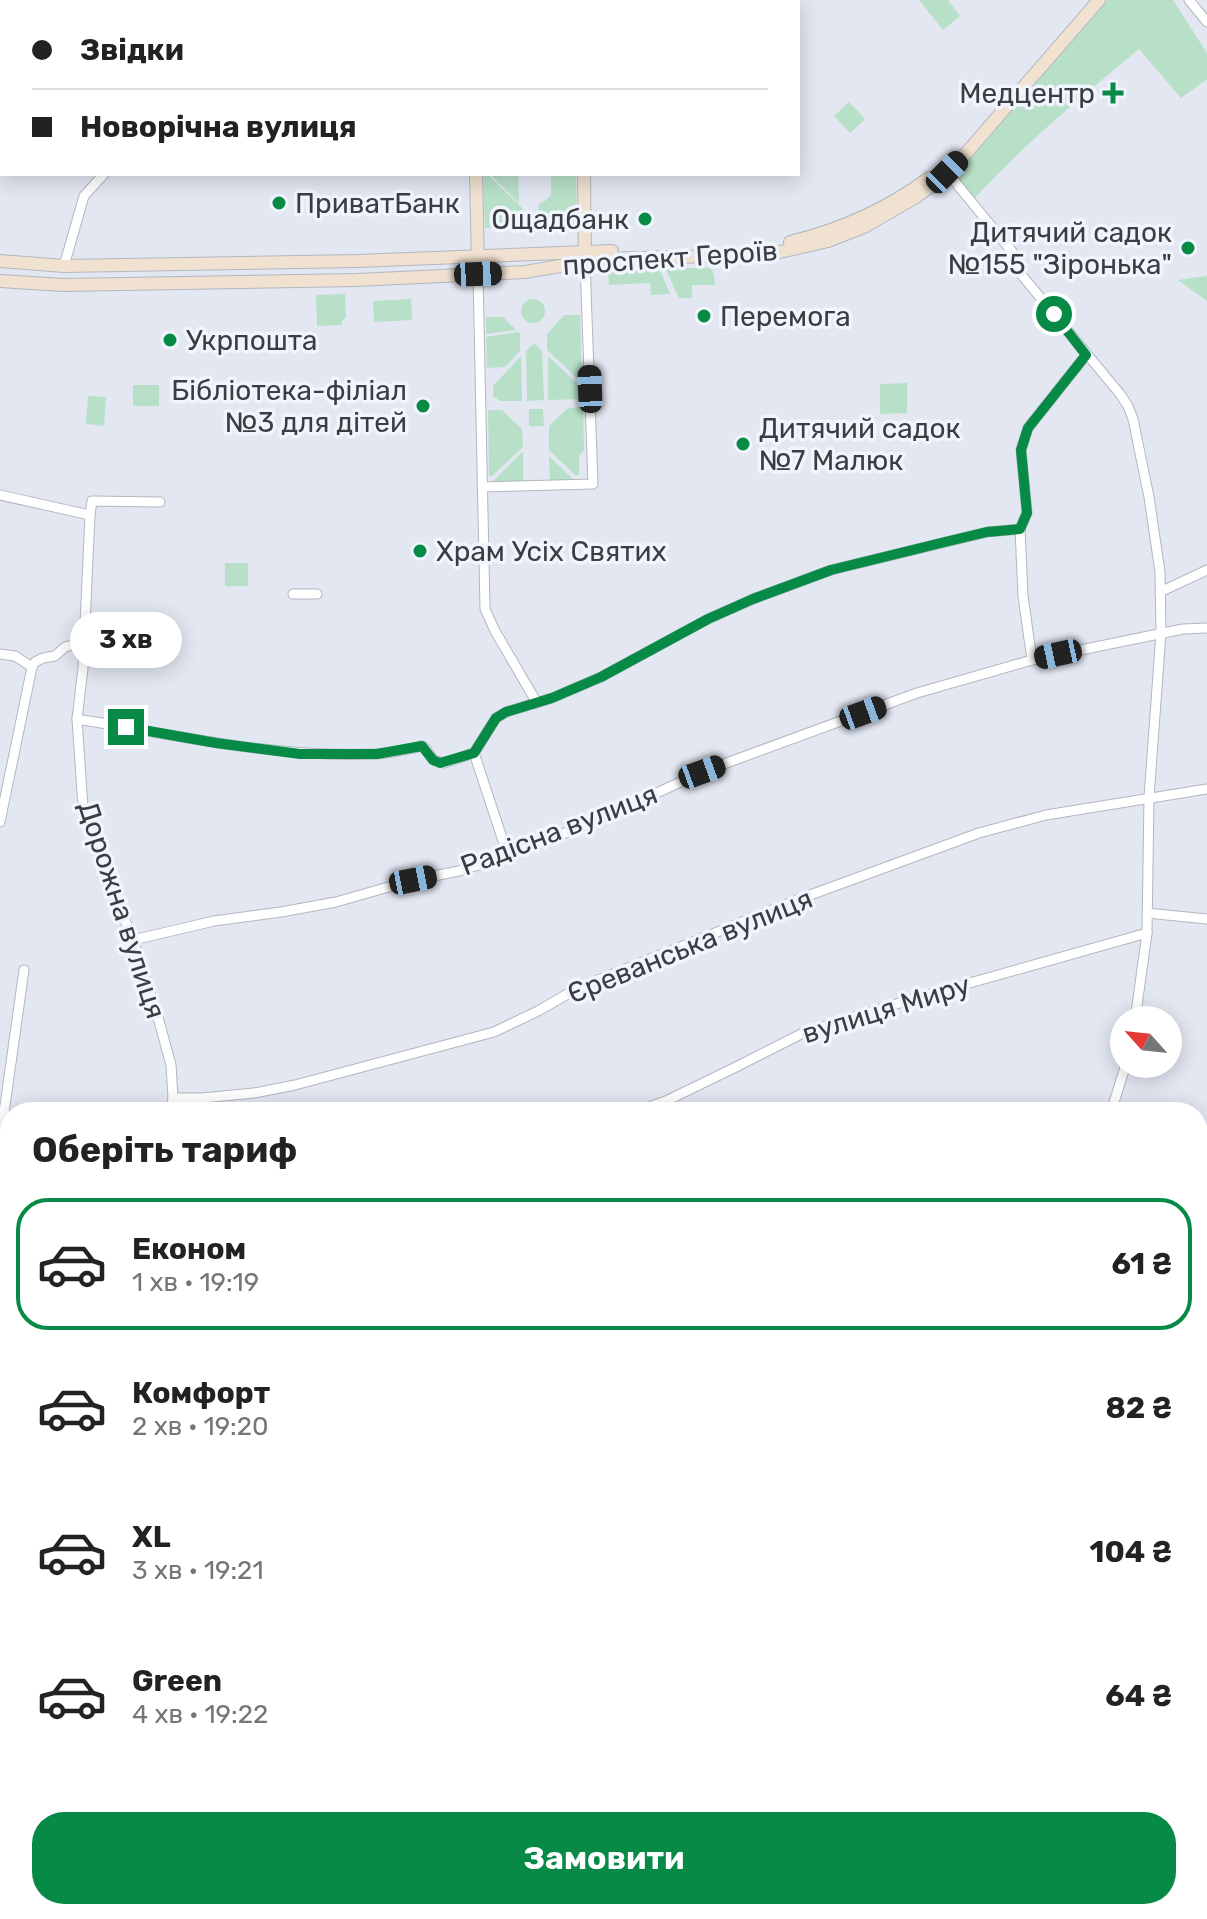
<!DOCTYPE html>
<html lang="uk">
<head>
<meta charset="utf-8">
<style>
  body { margin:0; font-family:Rubik,sans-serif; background:#f6f6f6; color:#222; height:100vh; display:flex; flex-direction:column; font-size:30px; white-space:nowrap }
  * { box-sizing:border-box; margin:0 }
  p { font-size:26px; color:#767676 }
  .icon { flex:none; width:44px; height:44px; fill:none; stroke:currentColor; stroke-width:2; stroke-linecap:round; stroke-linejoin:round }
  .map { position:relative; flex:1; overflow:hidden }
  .sheet { position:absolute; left:0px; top:1102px; width:1208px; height:818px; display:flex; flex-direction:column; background:#fff; border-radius:32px 32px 0 0; box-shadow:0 4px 20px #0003 }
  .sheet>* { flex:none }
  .hud { position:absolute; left:0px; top:0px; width:800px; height:176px; box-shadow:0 4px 20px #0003; display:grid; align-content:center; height:176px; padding:0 32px; background:#fff }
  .needle { width:52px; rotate:297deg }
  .tools { position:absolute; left:1110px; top:1006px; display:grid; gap:16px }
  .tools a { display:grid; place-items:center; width:72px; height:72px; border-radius:50%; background:#fff; box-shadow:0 4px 20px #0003; font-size:40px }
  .end { position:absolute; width:36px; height:36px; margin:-18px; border:10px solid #068a46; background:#fff; box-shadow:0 0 0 4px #fff }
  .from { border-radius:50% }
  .bubble { position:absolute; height:56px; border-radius:28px; background:#fff; box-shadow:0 4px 20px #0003; font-size:26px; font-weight:700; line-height:56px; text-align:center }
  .car { position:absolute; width:24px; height:48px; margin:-24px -12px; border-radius:10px; box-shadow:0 0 6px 2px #0007; background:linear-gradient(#222 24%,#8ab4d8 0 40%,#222 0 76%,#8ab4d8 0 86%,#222 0) }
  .hud b { display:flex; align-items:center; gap:28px; height:76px; font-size:30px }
  .hud b+b { border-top:2px solid #e0e0e0 }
  .hud i { width:20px; height:20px; background:#222 }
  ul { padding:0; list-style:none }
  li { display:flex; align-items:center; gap:24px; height:132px; margin:0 16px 12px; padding:0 16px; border:4px solid transparent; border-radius:32px }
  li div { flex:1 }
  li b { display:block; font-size:30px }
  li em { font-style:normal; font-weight:700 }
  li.current { border-color:#068a46 }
  li>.icon { width:72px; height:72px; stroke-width:1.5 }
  h2 { padding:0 32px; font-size:36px; line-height:96px }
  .action { display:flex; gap:16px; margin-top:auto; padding:16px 32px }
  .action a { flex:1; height:92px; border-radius:32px; background:#068a46; color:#fff; font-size:32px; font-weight:700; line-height:92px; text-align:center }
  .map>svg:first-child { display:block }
  .green { fill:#b8e0c9 }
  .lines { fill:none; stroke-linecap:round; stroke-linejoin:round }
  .street-casing { stroke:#b2b7c1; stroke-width:11 }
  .secondary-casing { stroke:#b2b7c1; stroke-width:14 }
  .street { stroke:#fff; stroke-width:9 }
  .secondary { stroke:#f0e1d0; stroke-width:12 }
  .route { stroke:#068a46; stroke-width:10 }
  .poi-dot { fill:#068a46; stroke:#f0f4fd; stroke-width:3 }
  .labels { text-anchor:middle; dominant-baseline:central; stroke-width:7; stroke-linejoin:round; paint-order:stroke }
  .poi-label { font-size:28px; fill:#3b3d41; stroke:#f0f4fd; text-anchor:start }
  .street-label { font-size:28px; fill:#3b3d41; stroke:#f0f4fd }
</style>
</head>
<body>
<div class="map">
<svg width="1207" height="1919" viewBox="0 0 1207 1919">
  <rect width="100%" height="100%" fill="#e2e7f2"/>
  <g class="green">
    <polygon points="919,0 948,0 960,16 943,30"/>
    <path d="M 1107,0 L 1173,0 L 1207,53 L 1207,79 L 1181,98 L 1139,49 C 1081,97 1024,144 973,200 L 954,177 Z"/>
    <polygon points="849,102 865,119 850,133 834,116"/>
    <polygon points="483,174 487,174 519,205 523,209 522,218 502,227 485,228"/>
    <polygon points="490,174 518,174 519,203"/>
    <polygon points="551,174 576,174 577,225 560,226 538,216 539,203 545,201 551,195"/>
    <polygon points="659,268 670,294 651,295 650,283 609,285 608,270"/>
    <polygon points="665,268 710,268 714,274 715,285 692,285 692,298 679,298"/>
    <polygon points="1207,276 1207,301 1178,280"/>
    <polygon points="345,294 346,318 342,320 342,325 317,326 316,295"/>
    <polygon points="411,299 412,320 374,322 373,301"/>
    <circle cx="533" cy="311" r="12"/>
    <polygon points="564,315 580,315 582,383 547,350 547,334"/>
    <polygon points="486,317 503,317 516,330 486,334"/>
    <polygon points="518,332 520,333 520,351 505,367 487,368 486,337"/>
    <polygon points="535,344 542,351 544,400 527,401 526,351 532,345"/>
    <polygon points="521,356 522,401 500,401 493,396 493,386"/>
    <polygon points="548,356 581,387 582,399 548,400"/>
    <polygon points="907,383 907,413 880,414 880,384"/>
    <rect x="133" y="385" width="26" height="21"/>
    <polygon points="88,396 106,397 104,426 86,424"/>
    <polygon points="583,407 584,450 579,456 579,475 575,475 549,450 549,426 568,408"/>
    <polygon points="529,409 543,409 544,426 529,426"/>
    <polygon points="488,410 502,410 522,429 523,447 492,476 489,476"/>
    <polygon points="523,451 523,482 492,483 492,482"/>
    <polygon points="549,456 575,481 550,482"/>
    <rect x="225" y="563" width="23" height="23"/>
    <polygon points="1207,1632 1207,1919 893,1919 898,1910 1198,1910 1198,1644"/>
  </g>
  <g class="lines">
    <g class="street-casing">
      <g id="street">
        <polyline points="1189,0 1207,22"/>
        <polyline points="266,2 268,0"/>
        <polyline points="947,172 1014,254 1020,273 1120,394 1128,406 1133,419 1149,497 1160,572 1161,633 1149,797 1147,933 1135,1020"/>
        <polyline points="64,266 84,196 104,174"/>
        <polyline points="478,274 485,609 495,631 537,703"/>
        <polyline points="482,487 593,484 585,262"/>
        <polyline points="0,495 90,515"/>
        <polyline points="160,502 92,501 90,515 83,668 77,719 83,807 112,888 133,940 159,1021 171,1065 173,1098 171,1112"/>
        <polyline points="1160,592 1207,570"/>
        <polyline points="293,594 317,594"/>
        <polyline points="0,654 15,656 32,667"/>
        <polyline points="1032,660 1023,596 1020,529 1027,513 1021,450 1028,428 1086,355"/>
        <polyline points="32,667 35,662 43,658 55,656 65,647 84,642"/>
        <path d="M 77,719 C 176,735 274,758 374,754 C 390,754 406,749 422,746 L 426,749 L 433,760 L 444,763 L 474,753 L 496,718 L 506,712 L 552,698 L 601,677 L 708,619 L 753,599 L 831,570 L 987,532 L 1020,529"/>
        <polyline points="474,753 508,856"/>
        <polyline points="0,822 32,667"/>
        <polyline points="1147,913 1207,919"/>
        <polyline points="133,940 214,921 281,912 336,902 413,880 459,871 508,856 605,817 702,772 917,693 1032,660 1183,629 1207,628"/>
        <polyline points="173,1098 202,1098 254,1093 295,1085 494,1032 538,1011 578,988 802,898 979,833 1046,815 1207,789"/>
        <polyline points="635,1112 666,1101 738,1066 803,1033 906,1001 1147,933"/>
        <polyline points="1111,1112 1126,1064"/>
        <polyline points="0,1141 24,970"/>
        <polyline points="0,1301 10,1303"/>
        <polyline points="1198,1328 1207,1311"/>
        <polyline points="796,1910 796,1919"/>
      </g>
    </g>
    <g class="secondary-casing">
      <g id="secondary">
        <polyline points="472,0 472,2"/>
        <polyline points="580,0 580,2"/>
        <polyline points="476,174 478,263"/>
        <polyline points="584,174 585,258"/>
        <path d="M 790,242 C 840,230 887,209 929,178"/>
        <polyline points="0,261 64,266 358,261 612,251"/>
        <polyline points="0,281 63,285 357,280 525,272 601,259 748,255 780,252 828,241 864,227 916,197 939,180 961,159 1099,0"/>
        <polyline points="0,1377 10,1377"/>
        <polyline points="570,1910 570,1919"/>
      </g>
    </g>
    <use href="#street" class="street"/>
    <use href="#secondary" class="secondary"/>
  </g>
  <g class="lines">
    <polyline class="route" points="126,727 216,743 300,754 377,754 422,746 433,760 440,763 474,753 496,718 506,712 552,698 601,677 708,619 753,599 831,570 945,542 987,532 1020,529 1027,513 1021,450 1028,428 1086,355 1054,314"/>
  </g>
  <g class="poi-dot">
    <path d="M1109 81h8v8h8v8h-8v8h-8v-8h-8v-8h8z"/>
    <circle cx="279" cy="203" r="8"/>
    <circle cx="645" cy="219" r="8"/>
    <circle cx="1188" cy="248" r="8"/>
    <circle cx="704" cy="316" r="8"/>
    <circle cx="170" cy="340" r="8"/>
    <circle cx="423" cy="406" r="8"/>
    <circle cx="743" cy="444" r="8"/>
    <circle cx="420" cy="551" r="8"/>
  </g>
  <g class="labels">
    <g class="poi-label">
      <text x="1095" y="93" text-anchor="end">Медцентр</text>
      <text x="295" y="203">ПриватБанк</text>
      <text x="629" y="219" text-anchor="end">Ощадбанк</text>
      <text x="1172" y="232" text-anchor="end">Дитячий садок<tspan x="1172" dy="32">№155 "Зіронька"</tspan></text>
      <text x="720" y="316">Перемога</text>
      <text x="186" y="340">Укрпошта</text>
      <text x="407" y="390" text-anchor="end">Бібліотека-філіал<tspan x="407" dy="32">№3 для дітей</tspan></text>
      <text x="759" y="428">Дитячий садок<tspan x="759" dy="32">№7 Малюк</tspan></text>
      <text x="436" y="551">Храм Усіх Святих</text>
    </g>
    <g class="street-label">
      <text transform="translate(670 258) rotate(-4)">проспект Героїв</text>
      <text transform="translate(559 830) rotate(-21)">Радісна вулиця</text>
      <text transform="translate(122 910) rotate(72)">Дорожна вулиця</text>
      <text transform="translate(690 946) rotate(-22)">Єреванська вулиця</text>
      <text transform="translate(886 1009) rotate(-17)">вулиця Миру</text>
    </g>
  </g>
</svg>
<div class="tools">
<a><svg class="needle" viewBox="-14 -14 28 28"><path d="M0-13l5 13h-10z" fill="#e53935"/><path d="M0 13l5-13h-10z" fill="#767676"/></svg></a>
</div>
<i class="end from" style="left:1054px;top:314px"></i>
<i class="end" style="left:126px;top:727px"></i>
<div class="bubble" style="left:70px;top:612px;width:112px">3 хв</div>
<i class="car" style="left:947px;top:172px;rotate:45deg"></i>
<i class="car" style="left:478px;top:274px;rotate:88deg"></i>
<i class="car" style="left:590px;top:389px;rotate:358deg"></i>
<i class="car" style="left:1058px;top:654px;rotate:258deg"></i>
<i class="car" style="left:863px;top:713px;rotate:70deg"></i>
<i class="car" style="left:702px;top:772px;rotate:70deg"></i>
<i class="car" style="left:413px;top:880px;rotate:79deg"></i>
<div class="hud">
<b><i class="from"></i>Звідки</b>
<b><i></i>Новорічна вулиця</b>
</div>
<section class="sheet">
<h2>Оберіть тариф</h2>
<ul>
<li class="current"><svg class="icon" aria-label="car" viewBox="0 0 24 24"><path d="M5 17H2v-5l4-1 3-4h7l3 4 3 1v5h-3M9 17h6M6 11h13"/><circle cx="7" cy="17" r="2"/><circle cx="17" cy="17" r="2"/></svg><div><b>Економ</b><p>1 хв · 19:19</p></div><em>61 ₴</em></li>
<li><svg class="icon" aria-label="car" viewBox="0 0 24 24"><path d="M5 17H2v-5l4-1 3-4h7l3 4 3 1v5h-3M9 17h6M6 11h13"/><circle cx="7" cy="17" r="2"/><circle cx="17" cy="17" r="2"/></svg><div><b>Комфорт</b><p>2 хв · 19:20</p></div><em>82 ₴</em></li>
<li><svg class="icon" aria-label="car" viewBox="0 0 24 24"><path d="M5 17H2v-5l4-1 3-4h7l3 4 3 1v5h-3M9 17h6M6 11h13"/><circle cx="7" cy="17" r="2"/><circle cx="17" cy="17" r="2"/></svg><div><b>XL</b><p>3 хв · 19:21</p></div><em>104 ₴</em></li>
<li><svg class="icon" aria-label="car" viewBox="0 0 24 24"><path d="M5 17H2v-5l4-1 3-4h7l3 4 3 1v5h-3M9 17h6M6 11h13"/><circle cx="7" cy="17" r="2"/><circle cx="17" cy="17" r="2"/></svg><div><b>Green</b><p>4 хв · 19:22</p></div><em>64 ₴</em></li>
</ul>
<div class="action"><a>Замовити</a></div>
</section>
</div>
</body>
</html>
